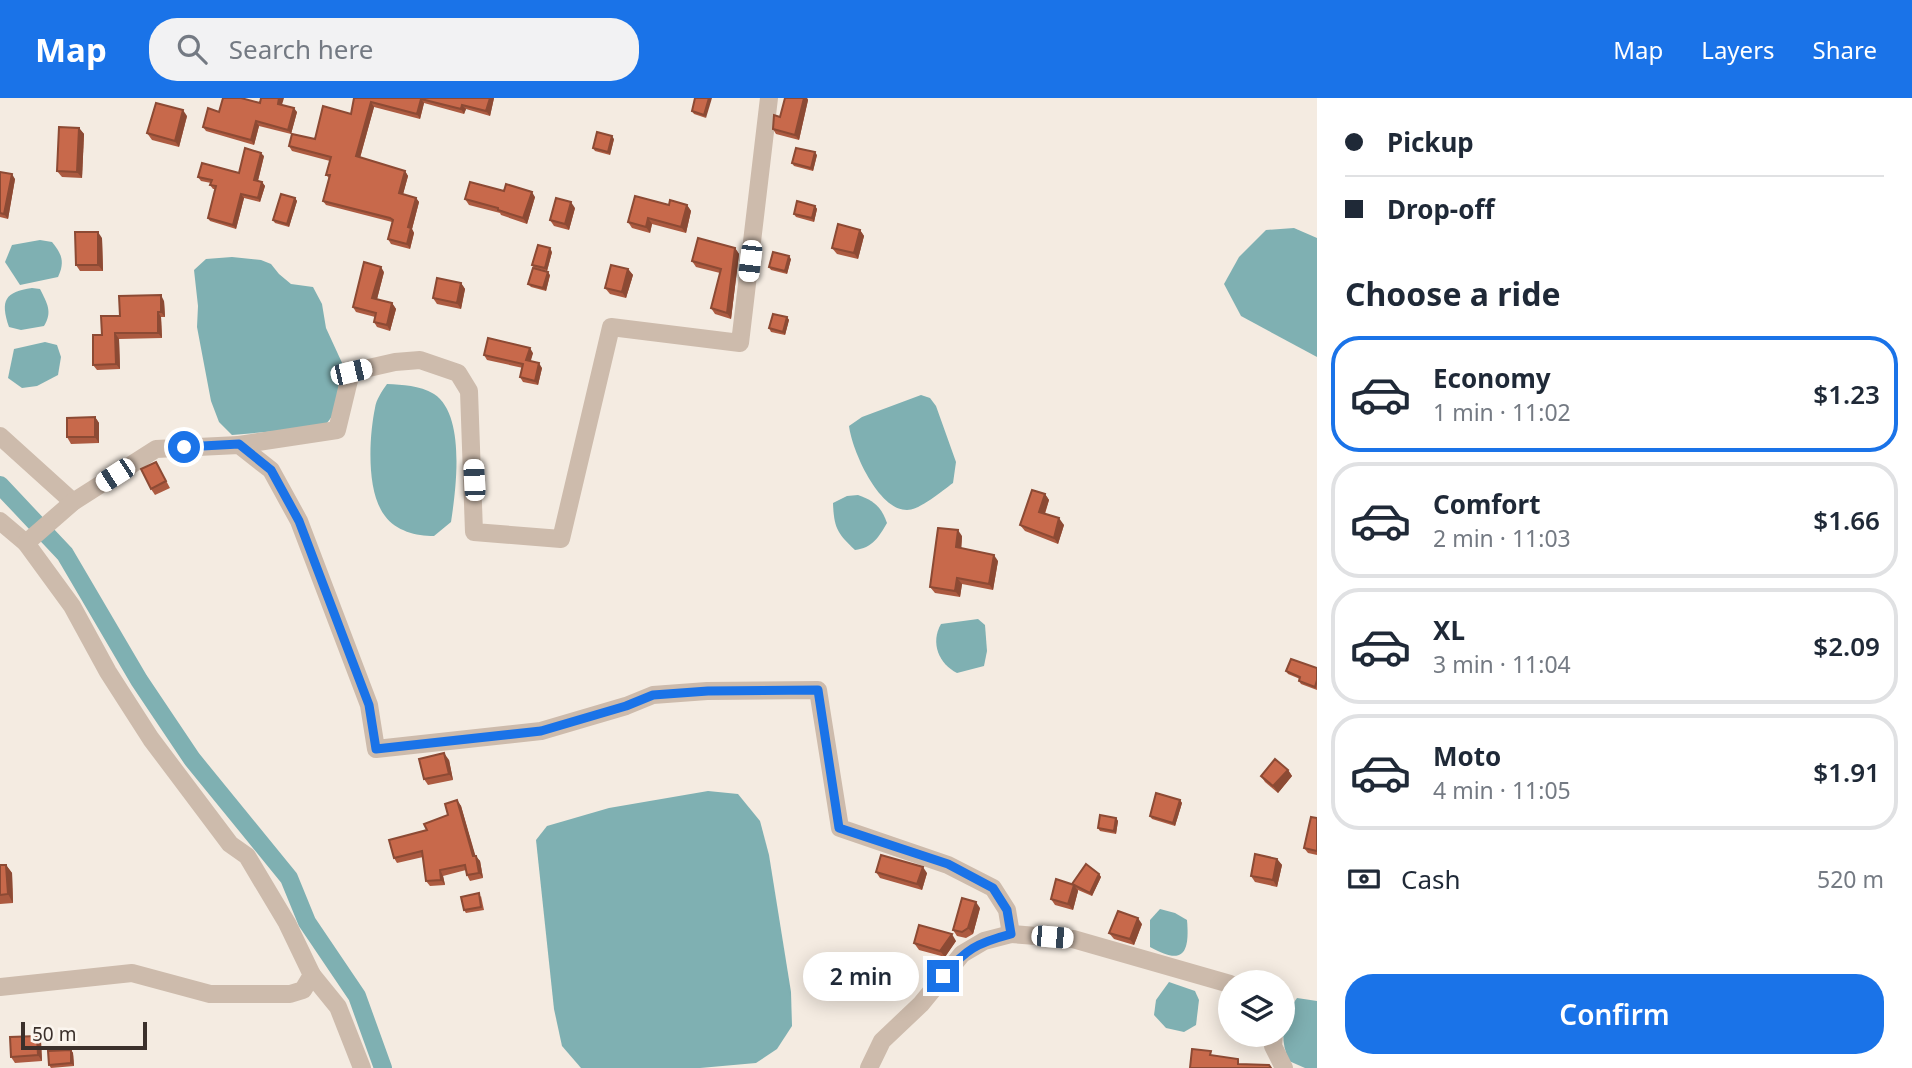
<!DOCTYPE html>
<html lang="en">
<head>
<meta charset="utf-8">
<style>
  body { margin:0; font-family:"Noto Sans",sans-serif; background:#f2f2f3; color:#1f2937; height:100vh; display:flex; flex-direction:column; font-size:26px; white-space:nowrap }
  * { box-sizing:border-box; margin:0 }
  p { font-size:23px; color:#747a83 }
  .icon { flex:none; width:38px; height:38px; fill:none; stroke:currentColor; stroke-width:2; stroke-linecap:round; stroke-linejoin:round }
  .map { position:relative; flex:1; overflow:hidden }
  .sheet { display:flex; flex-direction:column; background:#fff; width:595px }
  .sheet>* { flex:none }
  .top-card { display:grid; align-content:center; height:154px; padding:0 28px; background:#fff }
  .buttons { position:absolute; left:1218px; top:872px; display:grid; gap:14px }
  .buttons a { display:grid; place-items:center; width:77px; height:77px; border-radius:50%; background:#fff; box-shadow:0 4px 18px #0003; font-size:35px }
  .scale { position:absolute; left:21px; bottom:18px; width:126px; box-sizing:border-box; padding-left:7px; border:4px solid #3b302b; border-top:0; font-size:19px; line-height:24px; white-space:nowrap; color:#3b302b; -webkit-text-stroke:5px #fbf5ee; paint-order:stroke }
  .end { position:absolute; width:32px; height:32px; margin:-16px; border:9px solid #1a73e8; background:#fff; box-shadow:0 0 0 4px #fff }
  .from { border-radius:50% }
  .bubble { position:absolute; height:49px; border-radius:24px; background:#fff; box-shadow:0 4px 18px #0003; font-size:23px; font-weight:600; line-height:49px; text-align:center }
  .car { position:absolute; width:21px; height:42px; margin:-21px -10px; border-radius:9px; box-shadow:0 0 5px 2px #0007; background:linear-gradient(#fff 24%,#345 0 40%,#fff 0 76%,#345 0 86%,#fff 0) }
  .top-card b { display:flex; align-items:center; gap:24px; height:66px; font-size:26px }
  .top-card b+b { border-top:2px solid #e0e1e3 }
  .top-card i { width:18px; height:18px; background:#1f2937 }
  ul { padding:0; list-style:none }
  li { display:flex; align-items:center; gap:21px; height:116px; margin:0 14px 10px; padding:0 14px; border:4px solid #e0e1e3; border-radius:28px }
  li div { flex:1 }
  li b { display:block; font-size:26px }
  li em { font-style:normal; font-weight:600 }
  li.on { border-color:#1a73e8 }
  li>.icon { width:63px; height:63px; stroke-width:1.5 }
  h2 { padding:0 28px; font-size:32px; line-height:84px }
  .pay { display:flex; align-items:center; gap:18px; height:77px; padding:0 28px; font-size:26px }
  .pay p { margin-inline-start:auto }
  .primary-button { display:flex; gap:14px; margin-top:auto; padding:14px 28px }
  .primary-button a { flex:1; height:80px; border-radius:28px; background:#1a73e8; color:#fff; font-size:28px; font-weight:600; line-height:80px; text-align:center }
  header { display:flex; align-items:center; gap:42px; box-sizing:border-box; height:98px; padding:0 35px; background:#1a73e8; color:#fff }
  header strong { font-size:33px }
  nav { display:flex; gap:38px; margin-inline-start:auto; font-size:24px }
  .search { width:490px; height:63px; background:#f2f2f3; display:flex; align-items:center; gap:18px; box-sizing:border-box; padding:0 24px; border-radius:28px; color:#747a83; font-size:26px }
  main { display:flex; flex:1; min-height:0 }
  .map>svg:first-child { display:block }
  .water { fill:#7fb0b2 }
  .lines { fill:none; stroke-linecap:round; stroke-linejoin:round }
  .canal { stroke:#7fb0b2; stroke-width:18 }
  .minor { stroke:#cdbbac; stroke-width:18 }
  .wall { fill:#ac5a40 }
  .shaded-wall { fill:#8c4a34 }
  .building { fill:#c8694b; stroke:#8c4a34; stroke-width:2 }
  .route { stroke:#1a73e8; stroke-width:9 }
</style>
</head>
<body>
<header>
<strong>Map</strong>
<div class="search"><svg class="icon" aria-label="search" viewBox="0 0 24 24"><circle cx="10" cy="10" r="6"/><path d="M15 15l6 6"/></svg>Search here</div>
<nav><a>Map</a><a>Layers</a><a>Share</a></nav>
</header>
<main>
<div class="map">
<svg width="1317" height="970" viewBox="0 0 1317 970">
  <rect width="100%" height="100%" fill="#f4ebe1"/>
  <g class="water">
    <polygon points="1294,130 1317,140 1317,259 1241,218 1224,186 1239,159 1266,132"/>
    <path d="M 40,142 L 52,144 C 62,156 65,164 58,179 L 20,187 L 5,164 L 12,147 Z"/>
    <polygon points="232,159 261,162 271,166 279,176 291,186 313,189 322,206 326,230 343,267 333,317 324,329 232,337 219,324 211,303 197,229 198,208 194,172 206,161"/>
    <path d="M 32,190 L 40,191 C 47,205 53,214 44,228 L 21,232 L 9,229 C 0,202 5,194 32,190 Z"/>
    <polygon points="45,244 57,247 61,259 58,277 37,288 22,290 8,280 14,251"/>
    <path d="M 387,286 C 403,287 419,287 434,296 C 466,317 456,391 451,424 L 434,438 C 416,438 396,433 385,418 C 366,394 369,339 375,310 C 376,302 382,293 387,286 Z"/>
    <path d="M 921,297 L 930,300 L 936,308 L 956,364 L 953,385 C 942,393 920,412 907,412 C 878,412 852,352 849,328 L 862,319 Z"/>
    <path d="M 858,397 C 874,403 881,408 887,425 C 879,439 872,450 855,452 C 837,435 834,430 833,405 L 847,398 Z"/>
    <path d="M 978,521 L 985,527 L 987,553 L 984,568 L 957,575 C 939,566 930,545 941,526 Z"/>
    <polygon points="708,693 738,696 760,723 769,757 791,894 792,928 777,951 756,965 700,970 581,970 562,948 554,911 536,742 547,728 609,710"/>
    <path d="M 1160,811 L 1175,815 L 1187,822 C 1190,857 1182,867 1150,849 L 1150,822 Z"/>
    <polygon points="1169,884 1195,893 1199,902 1196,927 1184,934 1166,930 1154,917 1156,902"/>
    <path d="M 1297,900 L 1317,903 L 1317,970 L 1305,970 L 1289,963 C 1279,939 1282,920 1297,900 Z"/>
  </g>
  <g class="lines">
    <polyline class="canal" points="0,387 65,456 139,582 192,661 289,780 307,824 357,898 383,970"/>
    <g class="minor">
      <polyline points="0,338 73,404"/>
      <polyline points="239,347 337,332 351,274 395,264 420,262 458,275 469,293 474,434 561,441 611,229 740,245 769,0"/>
      <polyline points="0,423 26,445 72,508 108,574 151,641 230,746 247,758 287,825 312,877 303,892 290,896 210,896 132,875 0,889"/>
      <polyline points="26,445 73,404 156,351 239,347 271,372 299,423 369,607 376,651 541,633 626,608 653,597 707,593 818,592 840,730 948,767 993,790 1007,812 1011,836 1073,841 1230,886"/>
      <polyline points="312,877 338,909 362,970"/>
      <polyline points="1274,936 1273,948 1284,970"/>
      <polyline points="869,970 882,943 921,906 962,856 984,843 1011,836"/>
    </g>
  </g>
  <g class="wall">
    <polygon points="354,0 494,0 490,18 466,11 464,16 424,5 420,21 374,9 360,60 405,73 408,78 403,96 416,100 419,104 412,131 414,135 410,151 391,146 388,141 392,124 326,107 323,103 329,80 326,77 330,63 292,53 289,48 315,41 351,16"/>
    <polygon points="695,0 706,20 694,16 692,13"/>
    <polygon points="785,0 807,0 808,2 799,42 776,36 773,31 780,19"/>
    <polygon points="260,5 282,7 297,14 291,36 259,28 254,47 206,33 203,29 219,14"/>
    <polygon points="187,18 179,49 152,42 147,35"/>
    <polygon points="79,30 84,36 82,80 62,79 57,73"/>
    <polygon points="614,41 610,57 595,53 593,50"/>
    <polygon points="817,57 813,73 794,68 792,65"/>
    <polygon points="264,58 258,83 262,84 265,88 260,104 244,100 236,131 210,123 208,120 215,91 213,91 210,87 211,85 201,83 198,79 239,75"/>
    <polygon points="0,74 15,81 8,121 0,119"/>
    <polygon points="504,93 535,99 527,126 501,117 500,115 469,107 465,101"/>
    <polygon points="295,100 297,103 289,129 275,125 273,122"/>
    <polygon points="669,107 687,107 691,113 686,135 652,126 650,135 632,130 628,124"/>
    <polygon points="815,108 817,111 814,124 796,119 794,116"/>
    <polygon points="575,110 569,132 554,128 550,122"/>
    <polygon points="860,132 864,138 858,161 837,156 832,150"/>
    <polygon points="102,140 103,173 80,173 76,167"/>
    <polygon points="735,150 739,156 731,221 715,216 711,210 720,175 696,169 692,163"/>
    <polygon points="552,154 547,173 534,170 532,167"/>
    <polygon points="791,161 787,176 771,172 769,169"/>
    <polygon points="628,171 633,177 626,200 610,196 605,190"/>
    <polygon points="384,174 377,201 392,205 396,211 390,233 377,229 374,224 375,219 356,214 353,209"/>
    <polygon points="550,177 546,193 531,189 528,186"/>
    <polygon points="461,185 465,191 461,211 437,206 433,200"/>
    <polygon points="164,203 165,219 161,219 162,240 119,241 120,271 97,272 93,267 102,237 120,218"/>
    <polygon points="787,219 789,222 785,237 771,234 769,230"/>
    <polygon points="533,255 530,263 542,270 538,287 523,284 520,279 523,270 487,262 484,257"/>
    <polygon points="95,319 99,325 99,345 71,346 67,339"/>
    <polygon points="156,364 170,390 155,397 151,391"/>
    <polygon points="1045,396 1049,402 1045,416 1064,427 1058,446 1025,433 1020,427"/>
    <polygon points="962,438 961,450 998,463 993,492 962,486 960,499 935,495 930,489"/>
    <polygon points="1317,570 1317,592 1301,586 1299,583 1300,581 1288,576 1286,573"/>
    <polygon points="449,662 453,682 428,687 424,681"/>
    <polygon points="1288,672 1292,678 1278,695 1265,684 1261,678"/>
    <polygon points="457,702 461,708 475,758 480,763 483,780 470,783 467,777 466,772 443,778 445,787 430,788 426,783 423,759 397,765 394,760 427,732 448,717"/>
    <polygon points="1180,702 1182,705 1175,728 1152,721 1150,718"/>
    <polygon points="1116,720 1118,723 1116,736 1100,733 1098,730"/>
    <polygon points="1317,720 1317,757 1308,755 1304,750"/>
    <polygon points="1277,761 1282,767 1277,789 1255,784 1251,778"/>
    <polygon points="0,767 6,767 12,775 13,805 0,806"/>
    <polygon points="876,774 927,775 922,792 880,780"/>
    <polygon points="1099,776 1101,779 1092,798 1078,792 1078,793 1073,812 1055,807 1051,801 1072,786"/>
    <polygon points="481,798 484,812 466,815 464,812"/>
    <polygon points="980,810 973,836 966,840 957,838 953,832"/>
    <polygon points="1142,826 1134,847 1114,841 1109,835"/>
    <polygon points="956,843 945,859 919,852 914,845"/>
    <polygon points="37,938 41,944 42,963 15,965 11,959"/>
    <polygon points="71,952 73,955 74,968 51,970 49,967"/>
  </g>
  <g class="shaded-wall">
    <polygon points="279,0 284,0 281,10 278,6"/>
    <polygon points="490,0 494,0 490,18 486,13"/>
    <polygon points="709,0 712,0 706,20 704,17"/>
    <polygon points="804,0 807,0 808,2 799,42 795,37"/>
    <polygon points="421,1 424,5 420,21 417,16"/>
    <polygon points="371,4 374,9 359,63 356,58"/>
    <polygon points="462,7 466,11 464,16 461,11"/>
    <polygon points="294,10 297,14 291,36 288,32"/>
    <polygon points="183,12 187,18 179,49 175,43"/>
    <polygon points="256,23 259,28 254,47 251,42"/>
    <polygon points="79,30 84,36 82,80 77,74"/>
    <polygon points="612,38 614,41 610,57 608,54"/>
    <polygon points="815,54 817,57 813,73 811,70"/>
    <polygon points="261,55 264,58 257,86 254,82"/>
    <polygon points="405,73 408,78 402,100 399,95"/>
    <polygon points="12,76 15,81 8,121 4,116"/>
    <polygon points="262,84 265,88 260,104 258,100"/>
    <polygon points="532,94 535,99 527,126 523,120"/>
    <polygon points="241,96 244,100 236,131 233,127"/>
    <polygon points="295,100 297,103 289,129 287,126"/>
    <polygon points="416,100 419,104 412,131 414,135 410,151 407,146 408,129"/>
    <polygon points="571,104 575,110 569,132 565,126"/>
    <polygon points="687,107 691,113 686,135 681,129"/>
    <polygon points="815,108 817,111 814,124 812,120"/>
    <polygon points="648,120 652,126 650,135 646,129"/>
    <polygon points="860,132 864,138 858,161 854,155"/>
    <polygon points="98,134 102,140 103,173 98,167"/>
    <polygon points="550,150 552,154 547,173 545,170"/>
    <polygon points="735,150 739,156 731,221 727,215"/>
    <polygon points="789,158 791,161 787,176 785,173"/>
    <polygon points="381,169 384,174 376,205 372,200"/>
    <polygon points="628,171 633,177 626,200 622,194"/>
    <polygon points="548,174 550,177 546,193 543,190"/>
    <polygon points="461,185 465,191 461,211 457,205"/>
    <polygon points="161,197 164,203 165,219 161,214"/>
    <polygon points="392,205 396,211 390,233 387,227"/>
    <polygon points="158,214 161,219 162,240 158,235"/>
    <polygon points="787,219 789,222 785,237 783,234"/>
    <polygon points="115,235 119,241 120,271 116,266"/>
    <polygon points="530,250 533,255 530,266 526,262"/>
    <polygon points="539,265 542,270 538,287 535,283"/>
    <polygon points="95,319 99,325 99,345 95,339"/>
    <polygon points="1045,396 1049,402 1043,420 1039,414"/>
    <polygon points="1059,420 1064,427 1058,446 1054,440"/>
    <polygon points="958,432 962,438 961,456 956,449"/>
    <polygon points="994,457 998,463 993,492 989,486"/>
    <polygon points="957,480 962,486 960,499 955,493"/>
    <polygon points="444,655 449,662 453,682 449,676"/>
    <polygon points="1288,672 1292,678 1278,695 1273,688"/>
    <polygon points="457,702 461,708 477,763 473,758"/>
    <polygon points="1180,702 1182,705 1175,728 1173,725"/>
    <polygon points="1116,720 1118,723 1116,736 1114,733"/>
    <polygon points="476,758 480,763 483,780 479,775"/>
    <polygon points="1277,761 1282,767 1277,789 1273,782"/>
    <polygon points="6,767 12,775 13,805 8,796"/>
    <polygon points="923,769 927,775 922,792 917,786"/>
    <polygon points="440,772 443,778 445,787 441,782"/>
    <polygon points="1099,776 1101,779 1092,798 1090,795"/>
    <polygon points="1074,787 1078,793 1073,812 1068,806"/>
    <polygon points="976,804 980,810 973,836 968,830"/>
    <polygon points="1138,820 1142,826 1134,847 1130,841"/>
    <polygon points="952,836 956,843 945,859 940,853"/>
    <polygon points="37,938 41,944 42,963 38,957"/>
    <polygon points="71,952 73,955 74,968 71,965"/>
  </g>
  <g class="building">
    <polygon points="223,0 241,0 260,5 261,0 279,0 278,6 294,10 288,32 256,23 251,42 203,29 208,10 219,14"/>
    <polygon points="354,0 490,0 486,13 462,7 461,11 421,1 417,16 371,4 356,58 405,73 399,95 416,100 408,129 411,130 407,146 388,141 393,122 390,120 323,103 330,77 326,77 331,59 289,48 292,36 315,41 323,8 351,16"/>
    <polygon points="695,0 709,0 704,17 692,13"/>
    <polygon points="785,0 804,0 795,37 773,31 774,17 780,19"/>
    <polygon points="156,5 183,12 175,43 147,35"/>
    <polygon points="59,29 79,30 77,74 57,73"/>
    <polygon points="597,34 612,38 608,54 593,50"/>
    <polygon points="245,50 261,55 254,82 262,84 258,100 241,96 233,127 208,120 216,88 210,87 212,82 198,79 202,65 239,75"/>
    <polygon points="796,50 815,54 811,70 792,65"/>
    <polygon points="0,74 12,76 4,116 0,115"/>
    <polygon points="470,84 504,93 506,86 532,94 523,120 498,112 498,110 465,101"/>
    <polygon points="281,96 295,100 287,126 273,122"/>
    <polygon points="635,98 669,107 670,102 687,107 681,129 648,120 646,129 628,124"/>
    <polygon points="556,100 571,104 565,126 550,122"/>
    <polygon points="797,103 815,108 812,120 794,116"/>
    <polygon points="838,126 860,132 854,155 832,150"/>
    <polygon points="75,134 98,134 98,167 76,167"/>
    <polygon points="698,140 735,150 727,215 711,210 721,171 692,163"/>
    <polygon points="538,147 550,150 545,170 532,167"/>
    <polygon points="773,154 789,158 785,173 769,169"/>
    <polygon points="364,164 381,169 372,200 392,205 387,227 374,224 376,215 353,209"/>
    <polygon points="611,167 628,171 622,194 605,190"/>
    <polygon points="533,170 548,174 543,190 528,186"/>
    <polygon points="437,180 461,185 457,205 433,200"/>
    <polygon points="161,197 161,214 158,214 158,235 115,235 116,266 93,267 93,237 102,237 101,218 120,218 119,198"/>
    <polygon points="773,216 787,219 783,234 769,230"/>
    <polygon points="488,240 530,250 526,262 539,265 535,283 520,279 523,266 484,257"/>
    <polygon points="95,319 95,339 67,339 67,320"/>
    <polygon points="156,364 166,383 151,391 141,371"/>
    <polygon points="1032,392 1045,396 1039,414 1059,420 1054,440 1020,427"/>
    <polygon points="938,430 958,432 956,449 994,457 989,486 957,480 955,493 930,489"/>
    <polygon points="1291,561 1317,570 1317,582 1315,589 1299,583 1300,579 1286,573"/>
    <polygon points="444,655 449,676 424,681 419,661"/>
    <polygon points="1275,661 1288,672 1273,688 1261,678"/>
    <polygon points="1156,695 1180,702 1173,725 1150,718"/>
    <polygon points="457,702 473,758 476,758 479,775 467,777 465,767 440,772 441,782 426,783 422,753 394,760 389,742 427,732 424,726 448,717 445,706"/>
    <polygon points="1100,717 1116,720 1114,733 1098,730"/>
    <polygon points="1311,719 1317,720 1317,753 1304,750"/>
    <polygon points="1255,756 1277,761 1273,782 1251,778"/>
    <polygon points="881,757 923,769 917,786 876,774"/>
    <polygon points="1086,766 1099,776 1090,795 1072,786"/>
    <polygon points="0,767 6,767 8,796 0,797"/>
    <polygon points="1056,781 1074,787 1068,806 1051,801"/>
    <polygon points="479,795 481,809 464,812 461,799"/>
    <polygon points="962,800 976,804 968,830 962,834 953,832"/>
    <polygon points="1118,813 1138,820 1130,841 1109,835"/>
    <polygon points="919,827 952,836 940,853 914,845"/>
    <polygon points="37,938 38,957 11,959 10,939"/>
    <polygon points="1192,951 1211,953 1210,957 1238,961 1238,966 1269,967 1271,970 1190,970"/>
    <polygon points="71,952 71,965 49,967 48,953"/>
  </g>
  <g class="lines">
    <path class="route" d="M 184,349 L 239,346 L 271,372 L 299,423 L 369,607 L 376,651 L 541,633 L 626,608 L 653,597 L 708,593 L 818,592 L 839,730 L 948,766 L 993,790 L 1007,812 L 1011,836 C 977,845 966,851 943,878"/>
  </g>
</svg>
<div class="buttons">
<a><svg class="icon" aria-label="layers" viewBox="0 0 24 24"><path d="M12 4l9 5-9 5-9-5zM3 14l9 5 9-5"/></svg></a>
</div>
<div class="scale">50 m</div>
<i class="end from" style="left:184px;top:349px"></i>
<i class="end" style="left:943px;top:878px"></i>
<div class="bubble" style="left:803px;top:854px;width:116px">2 min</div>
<i class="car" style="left:750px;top:163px;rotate:187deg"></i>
<i class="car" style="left:351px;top:274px;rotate:77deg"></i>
<i class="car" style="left:115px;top:377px;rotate:237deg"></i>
<i class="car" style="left:474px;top:382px;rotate:357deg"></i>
<i class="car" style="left:1052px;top:839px;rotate:95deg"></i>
</div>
<section class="sheet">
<div class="top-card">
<b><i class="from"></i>Pickup</b>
<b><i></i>Drop-off</b>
</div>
<h2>Choose a ride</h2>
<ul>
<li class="on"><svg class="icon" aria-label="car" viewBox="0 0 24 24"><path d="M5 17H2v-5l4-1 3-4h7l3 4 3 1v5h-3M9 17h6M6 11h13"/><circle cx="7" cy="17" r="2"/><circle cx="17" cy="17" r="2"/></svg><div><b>Economy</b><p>1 min · 11:02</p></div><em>$1.23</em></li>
<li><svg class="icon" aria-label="car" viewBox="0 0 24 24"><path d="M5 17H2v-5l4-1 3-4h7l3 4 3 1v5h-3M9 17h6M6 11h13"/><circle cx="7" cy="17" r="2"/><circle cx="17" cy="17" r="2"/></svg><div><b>Comfort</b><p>2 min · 11:03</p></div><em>$1.66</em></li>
<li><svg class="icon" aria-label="car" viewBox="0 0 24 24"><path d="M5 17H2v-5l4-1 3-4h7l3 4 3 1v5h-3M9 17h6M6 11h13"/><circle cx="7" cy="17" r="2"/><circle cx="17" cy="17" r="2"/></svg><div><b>XL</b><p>3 min · 11:04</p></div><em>$2.09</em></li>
<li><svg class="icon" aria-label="car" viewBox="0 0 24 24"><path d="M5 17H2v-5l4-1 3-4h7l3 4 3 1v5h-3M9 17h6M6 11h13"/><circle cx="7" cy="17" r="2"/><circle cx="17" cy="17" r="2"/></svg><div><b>Moto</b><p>4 min · 11:05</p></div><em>$1.91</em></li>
</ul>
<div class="pay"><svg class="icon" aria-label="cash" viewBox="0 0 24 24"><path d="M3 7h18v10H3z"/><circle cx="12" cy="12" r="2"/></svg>Cash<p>520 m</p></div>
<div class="primary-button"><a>Confirm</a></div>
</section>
</main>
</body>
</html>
